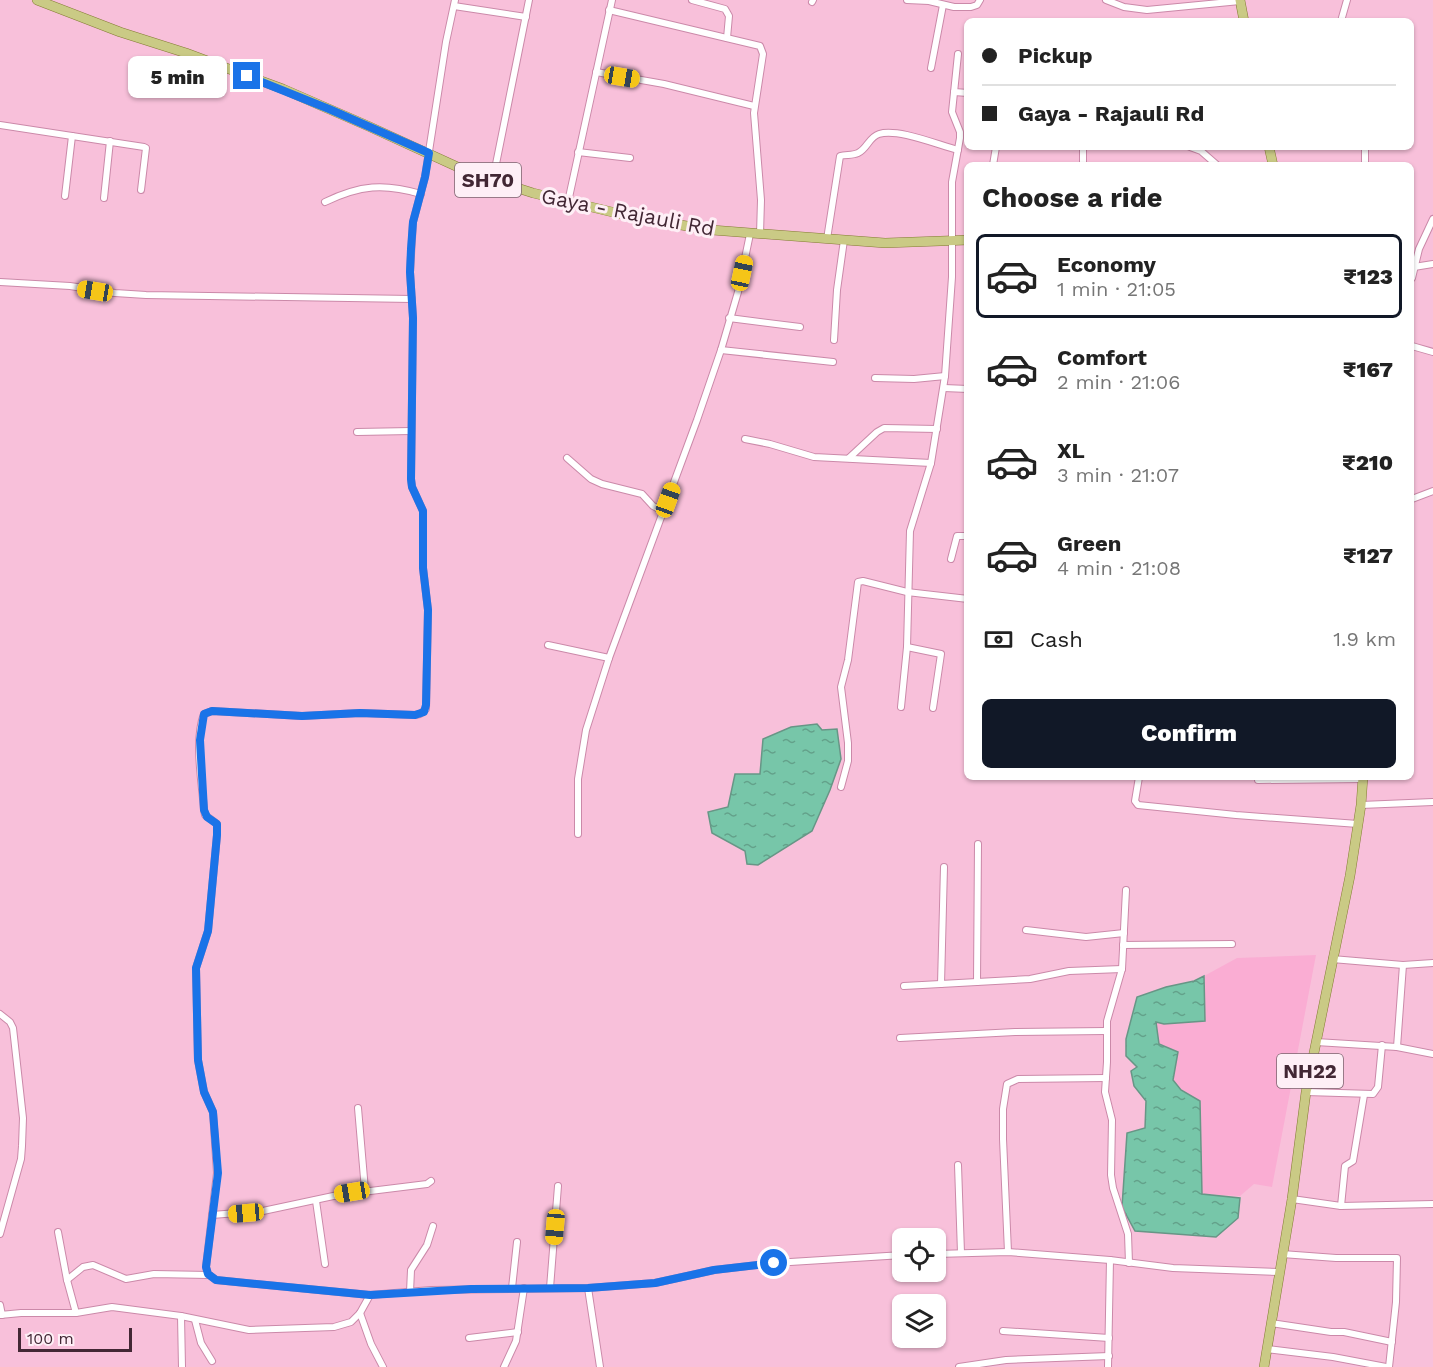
<!DOCTYPE html>
<html lang="en">
<head>
<meta charset="utf-8">
<style>
  body { margin:0; font-family:"Work Sans",sans-serif; background:#f2f2f2; color:#222; height:100vh; display:flex; flex-direction:column; font-size:22px; white-space:nowrap }
  * { box-sizing:border-box; margin:0 }
  p { font-size:20px; color:#767676 }
  .icon { flex:none; width:33px; height:33px; fill:none; stroke:currentColor; stroke-width:2; stroke-linecap:round; stroke-linejoin:round }
  .map { position:relative; flex:1; overflow:hidden }
  .panel { position:absolute; left:964px; top:162px; width:450px; height:618px; display:flex; flex-direction:column; background:#fff; border-radius:9px; box-shadow:0 2px 4px #0004 }
  .panel>* { flex:none }
  .hud { position:absolute; left:964px; top:18px; width:450px; height:132px; border-radius:9px; box-shadow:0 2px 4px #0004; display:grid; align-content:center; height:132px; padding:0 18px; background:#fff }
  .controls { position:absolute; left:892px; top:1228px; display:grid; gap:12px }
  .controls a { display:grid; place-items:center; width:54px; height:54px; border-radius:9px; background:#fff; box-shadow:0 2px 4px #0004; font-size:30px }
  .scale { position:absolute; left:18px; bottom:15px; width:114px; box-sizing:border-box; padding-left:6px; border:3px solid #422734; border-top:0; font-size:16px; line-height:21px; white-space:nowrap; color:#422734; -webkit-text-stroke:4px #feeff6; paint-order:stroke }
  .end { position:absolute; width:27px; height:27px; margin:-14px; border:8px solid #1a73e8; background:#fff; box-shadow:0 0 0 3px #fff }
  .from { border-radius:50% }
  .bubble { position:absolute; height:42px; border-radius:9px; background:#fff; box-shadow:0 2px 4px #0004; font-size:20px; font-weight:800; line-height:42px; text-align:center }
  .car { position:absolute; width:18px; height:36px; margin:-18px -9px; border-radius:8px; box-shadow:0 0 4px 2px #0007; background:linear-gradient(#f5c518 24%,#345 0 40%,#f5c518 0 76%,#345 0 86%,#f5c518 0) }
  .hud b { display:flex; align-items:center; gap:21px; height:57px; font-size:22px }
  .hud b+b { border-top:2px solid #e0e0e0 }
  .hud i { width:15px; height:15px; background:#222 }
  ul { padding:0; list-style:none }
  li { display:flex; align-items:center; gap:18px; height:84px; margin:0 12px 9px; padding:0 6px; border:3px solid transparent; border-radius:9px }
  li div { flex:1 }
  li b { display:block; font-size:22px }
  li em { font-style:normal; font-weight:800 }
  li.on { border-color:#111827 }
  li>.icon { width:54px; height:54px; stroke-width:1.5 }
  h2 { padding:0 18px; font-size:27px; line-height:72px }
  .pay { display:flex; align-items:center; gap:15px; height:66px; padding:0 18px; font-size:22px }
  .pay p { margin-inline-start:auto }
  .primary-button { display:flex; gap:12px; margin-top:auto; padding:12px 18px }
  .primary-button a { flex:1; height:69px; border-radius:9px; background:#111827; color:#fff; font-size:24px; font-weight:800; line-height:69px; text-align:center }
  .map>svg:first-child { display:block }
  .built { fill:#faadd3 }
  .water { fill:url(#water-ripples); stroke:#679686; stroke-width:1.5 }
  .lines { fill:none; stroke-linecap:round; stroke-linejoin:round }
  .street-casing { stroke:#cb89a9; stroke-width:8 }
  .primary-casing { stroke:#847a34; stroke-width:10 }
  .street { stroke:#fff; stroke-width:6 }
  .primary { stroke:#caca85; stroke-width:9 }
  .route { stroke:#1a73e8; stroke-width:8 }
  .labels { text-anchor:middle; dominant-baseline:central; stroke-width:6; stroke-linejoin:round; paint-order:stroke }
  .shield { fill:#feeff6; stroke:#7a636e; stroke-width:1.5 }
  .shield-label { font-size:20px; font-weight:bold; fill:#422734 }
  .street-label { font-size:21px; fill:#422734; stroke:#feeff6 }
</style>
</head>
<body>
<div class="map">
<svg width="1433" height="1367" viewBox="0 0 1433 1367">
  <defs>
    <pattern id="water-ripples" width="26" height="14" patternUnits="userSpaceOnUse" patternTransform="scale(1.5)"><rect width="26" height="14" fill="#77c6a9"/><path d="M2 4q2-2 4 0t4 0M15 11q2-2 4 0t4 0" fill="none" stroke="#63a18a"/></pattern>
  </defs>
  <rect width="100%" height="100%" fill="#f8c0da"/>
  <polygon class="built" points="1316,955 1272,1187 1254,1184 1240,1196 1202,1194 1200,1101 1181,1090 1173,1080 1178,1052 1159,1044 1156,1022 1164,1024 1205,1021 1204,976 1237,958"/>
  <g class="water">
    <polygon points="817,724 822,730 837,729 841,759 830,790 812,831 758,865 747,864 745,851 712,833 708,812 728,807 735,774 760,774 763,739 791,727"/>
    <polygon points="1204,976 1205,1021 1164,1024 1156,1022 1159,1044 1178,1052 1173,1080 1181,1090 1200,1101 1202,1194 1240,1198 1238,1218 1216,1237 1135,1231 1122,1207 1127,1133 1145,1128 1146,1101 1134,1086 1131,1071 1137,1067 1126,1056 1126,1039 1137,997 1166,987 1194,981"/>
  </g>
  <g class="lines">
    <g class="street-casing">
      <g id="street">
        <path d="M 455,0 L 446,42 L 425,177 L 413,222 L 410,272 L 413,318 L 411,479 L 412,487 L 423,511 L 423,568 L 428,610 L 426,709 L 420,714 L 415,715 L 360,713 L 302,716 L 212,711 L 204,714 C 194,740 202,782 204,810 L 205,815 L 217,824 L 217,835 L 208,931 L 196,968 L 198,1060 L 204,1092 L 213,1112 L 217,1173 L 206,1267 L 208,1274 L 216,1280 L 370,1295 L 431,1290 L 588,1288 L 655,1283 L 714,1270 L 774,1263 L 903,1255"/>
        <polyline points="692,0 725,9 729,16 727,38"/>
        <polyline points="907,0 929,1 954,7 971,7 977,5 980,0"/>
        <polyline points="1106,0 1124,7 1147,10 1240,1"/>
        <polyline points="812,2 813,0"/>
        <polyline points="454,6 526,17"/>
        <polyline points="609,10 760,46 763,54 754,113 761,200 760,234"/>
        <polyline points="1341,21 1347,0"/>
        <polyline points="931,68 943,5"/>
        <polyline points="596,72 664,84 754,106"/>
        <polyline points="954,92 968,93"/>
        <polyline points="0,125 144,147 146,148 141,190"/>
        <polyline points="1083,147 1083,165"/>
        <polyline points="1190,147 1201,151 1217,165"/>
        <polyline points="578,152 630,158"/>
        <polyline points="993,165 996,147"/>
        <polyline points="1365,165 1365,147"/>
        <polyline points="495,182 496,164 529,0"/>
        <polyline points="65,196 72,136"/>
        <polyline points="104,198 110,141"/>
        <path d="M 325,202 C 360,185 384,183 421,194"/>
        <polyline points="568,202 612,0"/>
        <path d="M 827,239 L 840,156 C 846,154 852,156 858,153 C 867,149 869,137 879,134 C 898,128 938,145 958,150"/>
        <polyline points="1414,267 1433,264"/>
        <polyline points="1412,278 1419,249 1433,219"/>
        <polyline points="0,282 70,286 115,293 146,295 412,299"/>
        <polyline points="729,318 800,327"/>
        <polyline points="834,340 837,290 844,240"/>
        <polyline points="1412,346 1433,352"/>
        <polyline points="721,350 833,362"/>
        <polyline points="875,378 914,379 945,376"/>
        <polyline points="944,388 968,389"/>
        <polyline points="357,432 411,431"/>
        <polyline points="745,439 770,444 814,457 931,463"/>
        <polyline points="567,458 591,479 602,484 642,494 653,506 663,511"/>
        <polyline points="849,458 877,432 884,428 937,429"/>
        <polyline points="1412,499 1433,491"/>
        <polyline points="951,559 957,536 968,536"/>
        <polyline points="548,645 609,658"/>
        <polyline points="907,647 941,654 933,708"/>
        <polyline points="901,707 907,647 910,531 931,463 945,376 952,277 952,182 960,138 960,132 952,112 958,54"/>
        <polyline points="1139,777 1135,801 1138,805 1236,815 1358,824"/>
        <polyline points="1258,780 1363,779"/>
        <polyline points="841,787 848,761 848,743 841,687 848,660 858,582 863,581 907,592 968,599"/>
        <polyline points="1361,805 1433,802"/>
        <polyline points="578,834 578,779 586,730 609,658 697,420 721,350 738,292 750,234"/>
        <polyline points="1126,890 1122,969 1107,1021 1107,1062 1105,1092 1112,1120 1111,1175 1113,1188 1128,1234 1129,1263"/>
        <polyline points="1026,930 1086,937 1124,933"/>
        <polyline points="1123,945 1232,944"/>
        <polyline points="1332,959 1403,965 1433,963"/>
        <polyline points="977,982 978,844"/>
        <polyline points="941,984 944,867"/>
        <polyline points="904,986 1030,979 1069,971 1122,969"/>
        <polyline points="0,1014 10,1022 13,1028 23,1118 22,1146 21,1159 0,1234"/>
        <polyline points="900,1038 1015,1032 1106,1031"/>
        <polyline points="1316,1042 1397,1047 1433,1054"/>
        <polyline points="1397,1047 1403,965"/>
        <polyline points="1306,1092 1373,1094 1378,1087 1382,1045"/>
        <polyline points="358,1108 365,1190"/>
        <polyline points="958,1165 961,1253"/>
        <polyline points="1292,1199 1341,1206 1433,1204"/>
        <polyline points="316,1201 325,1264"/>
        <polyline points="1341,1206 1345,1166 1353,1161 1364,1095"/>
        <polyline points="212,1215 263,1211 338,1195 427,1184 431,1181"/>
        <polyline points="58,1232 67,1280 76,1313"/>
        <polyline points="1008,1252 1003,1139 1003,1109 1007,1084 1018,1079 1106,1078"/>
        <polyline points="936,1254 1008,1252 1110,1260 1173,1268 1279,1272"/>
        <polyline points="1282,1254 1336,1258 1397,1258 1396,1302 1389,1367"/>
        <polyline points="67,1280 83,1267 93,1265 126,1279 154,1274 209,1275"/>
        <polyline points="512,1288 517,1242"/>
        <polyline points="550,1288 558,1186"/>
        <polyline points="588,1288 600,1367"/>
        <polyline points="410,1292 411,1270 427,1245 433,1226"/>
        <polyline points="0,1305 2,1315"/>
        <polyline points="360,1313 371,1344 383,1367"/>
        <polyline points="0,1315 21,1313 76,1313 112,1307 181,1316 249,1330 334,1327 351,1322 360,1313 370,1295"/>
        <polyline points="181,1316 182,1367"/>
        <polyline points="195,1320 201,1343 212,1361"/>
        <polyline points="1271,1323 1331,1332 1344,1332 1392,1342"/>
        <polyline points="1003,1331 1109,1338"/>
        <polyline points="469,1338 518,1332"/>
        <polyline points="1267,1349 1333,1357 1386,1367"/>
        <polyline points="504,1367 516,1341 524,1288"/>
        <polyline points="959,1367 1006,1360 1109,1356"/>
        <polyline points="1108,1367 1110,1260"/>
      </g>
    </g>
    <g class="primary-casing">
      <g id="primary">
        <polyline points="37,0 120,32 186,53 283,89 368,126 473,174 533,193 637,218 712,230 885,243 968,240"/>
        <polyline points="1240,0 1244,21"/>
        <polyline points="1269,147 1273,165"/>
        <polyline points="1264,1367 1292,1199 1306,1092 1350,876 1361,805 1363,777"/>
      </g>
    </g>
    <use href="#street" class="street"/>
    <use href="#primary" class="primary"/>
  </g>
  <g class="lines">
    <polyline class="route" points="247,76 329,109 429,153 425,177 413,222 411,249 410,272 413,318 411,479 412,487 423,511 423,568 428,610 426,705 424,712 415,715 360,713 302,716 212,711 204,714 200,740 204,810 207,817 217,824 217,835 208,931 196,968 198,1060 204,1092 213,1112 218,1173 206,1267 208,1274 216,1280 370,1295 471,1289 588,1288 655,1283 714,1270 774,1263"/>
  </g>
  <g class="labels">
    <g class="shield">
      <rect x="455" y="163" width="66" height="34" rx="4.5"/>
      <rect x="1277" y="1054" width="66" height="34" rx="4.5"/>
    </g>
    <g class="shield-label">
      <text x="488" y="180">SH70</text>
      <text x="1310" y="1071">NH22</text>
    </g>
    <g class="street-label">
      <text transform="translate(628 212) rotate(11)">Gaya - Rajauli Rd</text>
    </g>
  </g>
</svg>
<div class="controls">
<a><svg class="icon" aria-label="locate" viewBox="0 0 24 24"><circle cx="12" cy="12" r="6"/><path d="M12 2v4M12 18v4M2 12h4M18 12h4"/></svg></a>
<a><svg class="icon" aria-label="layers" viewBox="0 0 24 24"><path d="M12 4l9 5-9 5-9-5zM3 14l9 5 9-5"/></svg></a>
</div>
<div class="scale">100 m</div>
<i class="end from" style="left:774px;top:1263px"></i>
<i class="end" style="left:247px;top:76px"></i>
<div class="bubble" style="left:128px;top:56px;width:99px">5 min</div>
<i class="car" style="left:622px;top:77px;rotate:100deg"></i>
<i class="car" style="left:742px;top:273px;rotate:12deg"></i>
<i class="car" style="left:95px;top:291px;rotate:279deg"></i>
<i class="car" style="left:668px;top:500px;rotate:20deg"></i>
<i class="car" style="left:352px;top:1192px;rotate:261deg"></i>
<i class="car" style="left:246px;top:1213px;rotate:265deg"></i>
<i class="car" style="left:555px;top:1227px;rotate:185deg"></i>
<div class="hud">
<b><i class="from"></i>Pickup</b>
<b><i></i>Gaya - Rajauli Rd</b>
</div>
<section class="panel">
<h2>Choose a ride</h2>
<ul>
<li class="on"><svg class="icon" aria-label="car" viewBox="0 0 24 24"><path d="M5 17H2v-5l4-1 3-4h7l3 4 3 1v5h-3M9 17h6M6 11h13"/><circle cx="7" cy="17" r="2"/><circle cx="17" cy="17" r="2"/></svg><div><b>Economy</b><p>1 min · 21:05</p></div><em>₹123</em></li>
<li><svg class="icon" aria-label="car" viewBox="0 0 24 24"><path d="M5 17H2v-5l4-1 3-4h7l3 4 3 1v5h-3M9 17h6M6 11h13"/><circle cx="7" cy="17" r="2"/><circle cx="17" cy="17" r="2"/></svg><div><b>Comfort</b><p>2 min · 21:06</p></div><em>₹167</em></li>
<li><svg class="icon" aria-label="car" viewBox="0 0 24 24"><path d="M5 17H2v-5l4-1 3-4h7l3 4 3 1v5h-3M9 17h6M6 11h13"/><circle cx="7" cy="17" r="2"/><circle cx="17" cy="17" r="2"/></svg><div><b>XL</b><p>3 min · 21:07</p></div><em>₹210</em></li>
<li><svg class="icon" aria-label="car" viewBox="0 0 24 24"><path d="M5 17H2v-5l4-1 3-4h7l3 4 3 1v5h-3M9 17h6M6 11h13"/><circle cx="7" cy="17" r="2"/><circle cx="17" cy="17" r="2"/></svg><div><b>Green</b><p>4 min · 21:08</p></div><em>₹127</em></li>
</ul>
<div class="pay"><svg class="icon" aria-label="cash" viewBox="0 0 24 24"><path d="M3 7h18v10H3z"/><circle cx="12" cy="12" r="2"/></svg>Cash<p>1.9 km</p></div>
<div class="primary-button"><a>Confirm</a></div>
</section>
</div>
</body>
</html>
